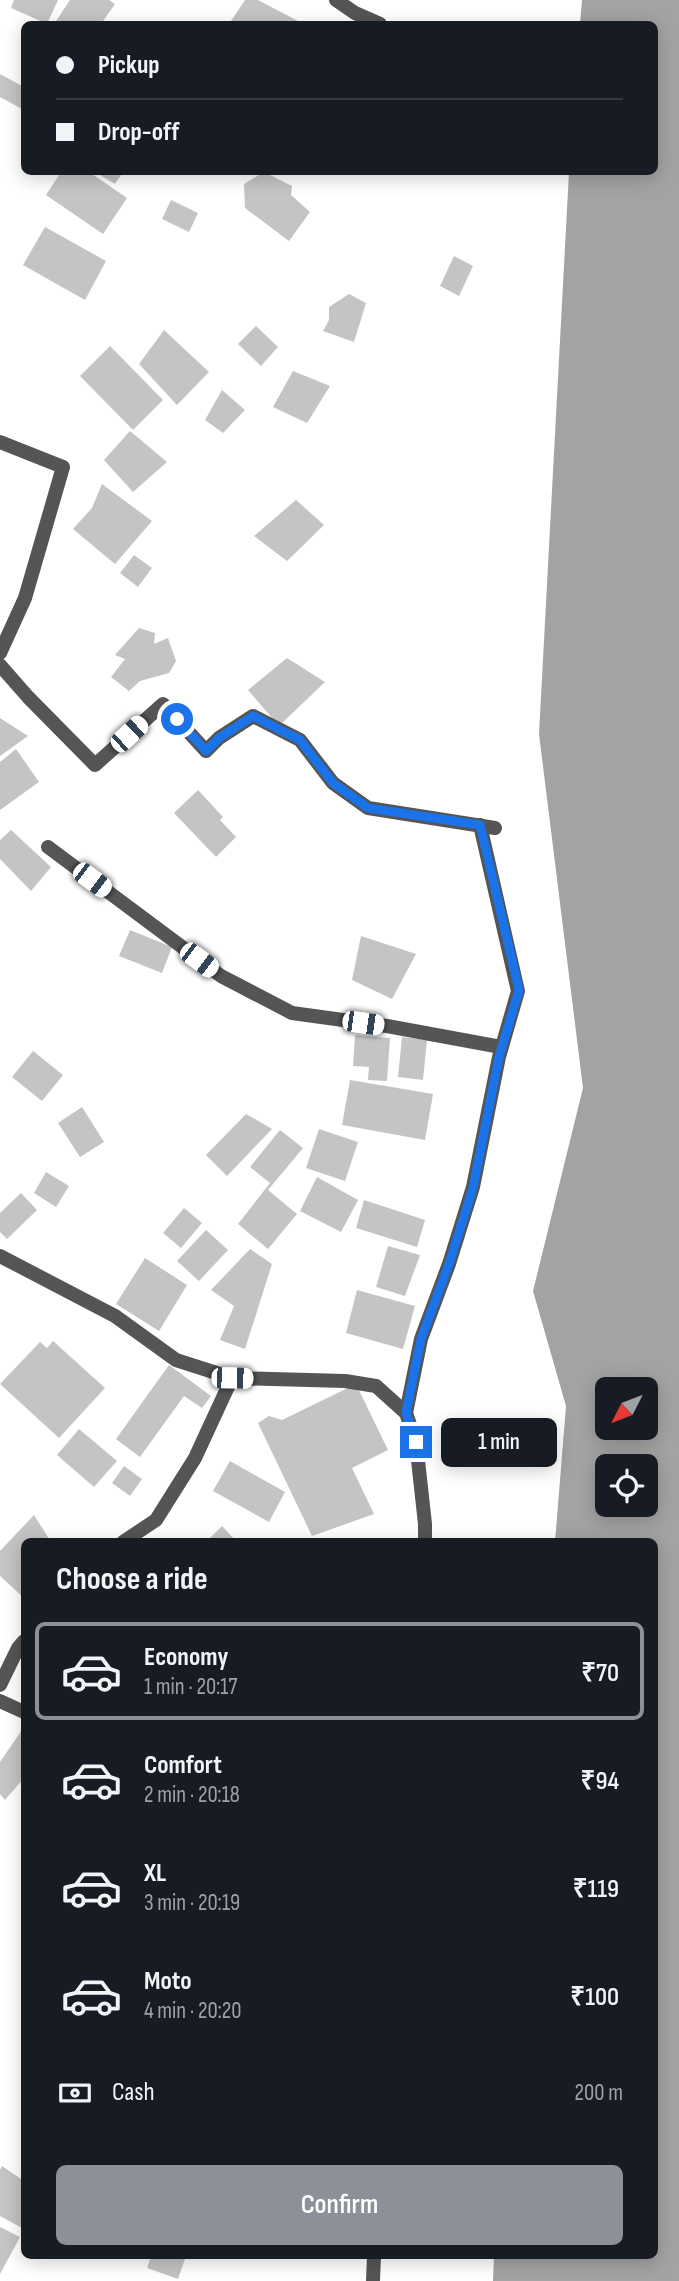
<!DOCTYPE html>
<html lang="en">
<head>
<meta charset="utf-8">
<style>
  body { margin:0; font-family:"Sofia Sans Condensed",sans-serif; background:#20242c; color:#f1f3f6; height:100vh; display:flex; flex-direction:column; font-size:26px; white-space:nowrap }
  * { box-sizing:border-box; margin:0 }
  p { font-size:23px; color:#9ea1a6 }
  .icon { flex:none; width:38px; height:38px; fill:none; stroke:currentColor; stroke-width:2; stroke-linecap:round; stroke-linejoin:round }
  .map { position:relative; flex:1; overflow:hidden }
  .drawer { position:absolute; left:21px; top:1538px; width:637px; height:721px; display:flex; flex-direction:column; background:#171b24; border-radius:10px; box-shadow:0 4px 18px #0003 }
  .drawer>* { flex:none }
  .top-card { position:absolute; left:21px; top:21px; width:637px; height:154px; border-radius:10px; box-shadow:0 4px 18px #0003; display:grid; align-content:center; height:154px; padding:0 35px; background:#171b24 }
  .needle { width:46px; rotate:228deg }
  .controls { position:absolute; left:595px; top:1377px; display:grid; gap:14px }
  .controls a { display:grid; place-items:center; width:63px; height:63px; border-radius:10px; background:#171b24; box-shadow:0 4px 18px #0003; font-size:35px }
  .end { position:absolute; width:32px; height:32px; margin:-16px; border:9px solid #1a73e8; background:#fff; box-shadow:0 0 0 4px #fff }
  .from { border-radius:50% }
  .bubble { position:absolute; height:49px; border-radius:10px; background:#171b24; box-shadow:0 4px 18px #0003; font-size:23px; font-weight:600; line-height:49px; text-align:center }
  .car { position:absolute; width:21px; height:42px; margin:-21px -10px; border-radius:9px; box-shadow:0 0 5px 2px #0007; background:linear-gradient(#fff 24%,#345 0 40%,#fff 0 76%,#345 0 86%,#fff 0) }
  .top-card b { display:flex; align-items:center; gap:24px; height:66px; font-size:26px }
  .top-card b+b { border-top:2px solid #363941 }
  .top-card i { width:18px; height:18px; background:#f1f3f6 }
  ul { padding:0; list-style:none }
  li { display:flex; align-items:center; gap:21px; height:98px; margin:0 14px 10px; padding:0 21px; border:4px solid transparent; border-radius:10px }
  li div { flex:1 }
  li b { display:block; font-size:26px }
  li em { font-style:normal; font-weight:600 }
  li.on { border-color:#8c9099 }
  li>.icon { width:63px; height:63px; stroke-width:1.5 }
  h2 { padding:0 35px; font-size:32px; line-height:84px }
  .pay { display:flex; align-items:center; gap:18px; height:77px; padding:0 35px; font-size:26px }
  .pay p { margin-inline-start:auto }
  .button { display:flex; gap:14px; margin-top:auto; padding:14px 35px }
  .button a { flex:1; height:80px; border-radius:10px; background:#8c9099; color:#fff; font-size:28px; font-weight:600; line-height:80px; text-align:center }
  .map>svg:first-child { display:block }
  .water { fill:#a3a3a3; fill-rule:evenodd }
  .building { fill:#c4c4c4 }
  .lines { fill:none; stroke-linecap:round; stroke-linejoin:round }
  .lane { stroke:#555; stroke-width:14 }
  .street { stroke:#555; stroke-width:14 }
  .route { stroke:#1a73e8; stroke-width:9 }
</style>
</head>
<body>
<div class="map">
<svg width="679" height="2281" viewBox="0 0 679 2281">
  <rect width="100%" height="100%" fill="#fff"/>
  <path class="water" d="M 582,0 L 679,0 L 679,2281 L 493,2281 L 494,2256 L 654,2256 L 654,1542 L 555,1542 L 566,1406 L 533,1291 L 583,1088 L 539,734 L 569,172 L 654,172 L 654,24 L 580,24 ZM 607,1390 L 646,1390 L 646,1428 L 607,1428 ZM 607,1466 L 646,1466 L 646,1505 L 607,1505 Z"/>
  <g class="building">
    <polygon points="14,0 58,0 47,24 11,8"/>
    <polygon points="70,0 109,0 115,4 101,24 54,24"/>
    <polygon points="245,0 258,0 298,21 296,24 229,24"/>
    <polygon points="0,74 24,87 24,110 0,97"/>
    <polygon points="61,172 89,172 127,198 103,234 46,195"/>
    <polygon points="95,172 123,172 115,184"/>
    <polygon points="264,172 292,186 291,195 310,212 289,241 245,208 244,184"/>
    <polygon points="171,200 198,213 189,232 162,219"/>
    <polygon points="45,227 106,261 85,300 23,265"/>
    <polygon points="454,256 473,266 459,296 440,286"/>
    <polygon points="349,294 366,303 354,342 323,331 329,320 329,307"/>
    <polygon points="256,326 278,347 261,366 238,344"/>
    <polygon points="164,330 209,372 177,405 139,364"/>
    <polygon points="110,346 163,400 133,430 80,376"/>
    <polygon points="293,371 330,386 307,423 273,407"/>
    <polygon points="222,390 245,410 223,433 205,420"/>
    <polygon points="130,431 167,462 133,492 104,460"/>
    <polygon points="102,484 152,521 115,564 73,529 92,508"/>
    <polygon points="296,500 324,525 287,561 254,536"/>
    <polygon points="134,555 152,568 138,587 120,573"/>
    <polygon points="139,628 155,633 154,644 168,638 176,661 169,673 140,681 129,691 111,677 125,659 115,655"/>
    <polygon points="287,658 325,682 279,726 248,690"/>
    <polygon points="0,718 28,736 0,756"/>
    <polygon points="16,749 39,782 0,810 0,762"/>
    <polygon points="198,790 223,817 220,820 236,837 216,857 174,813"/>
    <polygon points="11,830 51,867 31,891 0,859 0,840"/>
    <polygon points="130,930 172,947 162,973 119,956"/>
    <polygon points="361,936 416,954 392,999 352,980"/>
    <polygon points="355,1035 390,1038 387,1081 368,1080 369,1067 353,1066"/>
    <polygon points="402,1037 427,1040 423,1080 398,1077"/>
    <polygon points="33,1051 63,1075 42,1101 12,1077"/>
    <polygon points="350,1080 433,1094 425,1140 342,1125"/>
    <polygon points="82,1107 104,1142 80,1157 58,1123"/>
    <polygon points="246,1114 272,1129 227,1176 206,1155"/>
    <polygon points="319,1129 358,1142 345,1181 306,1168"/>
    <polygon points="280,1130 303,1148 268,1190 297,1214 268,1249 238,1224 270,1183 250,1167"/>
    <polygon points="46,1172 69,1186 56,1207 34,1193"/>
    <polygon points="317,1177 358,1200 341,1232 300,1211"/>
    <polygon points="21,1193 37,1210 7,1239 0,1232 0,1213"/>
    <polygon points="364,1200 425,1220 417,1247 356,1228"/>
    <polygon points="184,1208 202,1223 181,1248 163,1233"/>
    <polygon points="206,1230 228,1250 199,1281 177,1261"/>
    <polygon points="388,1246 420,1255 405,1296 376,1287"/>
    <polygon points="250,1249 272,1264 245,1349 220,1340 234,1306 211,1290"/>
    <polygon points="145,1258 187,1285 159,1331 116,1304"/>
    <polygon points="357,1290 415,1306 403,1349 346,1333"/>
    <polygon points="53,1341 105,1388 59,1438 0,1384 40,1342 47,1348"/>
    <polygon points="169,1365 211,1396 202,1408 184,1396 140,1457 116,1439"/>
    <polygon points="356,1384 388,1450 352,1468 374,1514 312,1536 258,1423 269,1416 282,1420"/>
    <polygon points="79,1429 117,1461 94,1487 57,1455"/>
    <polygon points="230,1461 285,1492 269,1522 213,1491"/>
    <polygon points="124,1466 142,1479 130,1496 112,1483"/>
    <polygon points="34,1515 51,1542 24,1542 24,1598 0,1576 0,1551"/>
    <polygon points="222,1526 237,1542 206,1542"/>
    <polygon points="24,1727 24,1778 5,1800 0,1794 0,1762"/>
    <polygon points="2,2166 24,2181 24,2229 0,2216 0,2170"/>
    <polygon points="0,2227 20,2237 0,2274"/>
    <polygon points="151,2256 186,2256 178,2279 147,2268"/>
  </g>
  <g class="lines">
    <g class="lane">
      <polyline points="48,847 221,976 292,1013 387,1026 501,1047"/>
      <polyline points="406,1413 421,1339 449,1264 473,1187 499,1057 518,991 480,825"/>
    </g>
    <g class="street">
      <polyline points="336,0 355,13 380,24"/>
      <polyline points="0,442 63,467 25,598 0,653"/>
      <polyline points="0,665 28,697 95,765 163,704 206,751 219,738 253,716 300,740 333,783 368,808 495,828"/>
      <polyline points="0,1256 115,1316 176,1360 232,1378 345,1381 376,1386 406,1413 416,1442 425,1524 425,1542"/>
      <polyline points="123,1542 156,1520 195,1458 232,1378"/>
      <polyline points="0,1685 18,1648 24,1641"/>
      <polyline points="0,1701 24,1712"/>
      <polyline points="373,2281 374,2256"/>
    </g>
  </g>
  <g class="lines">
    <polyline class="route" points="177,719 206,751 219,738 253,716 300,740 333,783 368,808 480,825 519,990 499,1057 473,1188 449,1264 421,1339 406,1413 416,1442"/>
  </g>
</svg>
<div class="controls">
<a><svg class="needle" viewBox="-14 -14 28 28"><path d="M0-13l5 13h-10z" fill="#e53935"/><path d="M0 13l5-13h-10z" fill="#9ea1a6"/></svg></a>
<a><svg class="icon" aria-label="locate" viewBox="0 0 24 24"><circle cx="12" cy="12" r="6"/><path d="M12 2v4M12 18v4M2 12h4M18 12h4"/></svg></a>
</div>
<i class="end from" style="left:177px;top:719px"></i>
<i class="end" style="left:416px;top:1442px"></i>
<div class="bubble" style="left:441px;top:1418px;width:116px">1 min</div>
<i class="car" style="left:129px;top:734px;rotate:47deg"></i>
<i class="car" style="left:92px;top:880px;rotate:127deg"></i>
<i class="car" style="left:199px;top:960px;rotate:127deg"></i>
<i class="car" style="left:363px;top:1023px;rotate:98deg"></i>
<i class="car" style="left:232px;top:1378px;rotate:91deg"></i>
<div class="top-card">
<b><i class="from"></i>Pickup</b>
<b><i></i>Drop-off</b>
</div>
<section class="drawer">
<h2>Choose a ride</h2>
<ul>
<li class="on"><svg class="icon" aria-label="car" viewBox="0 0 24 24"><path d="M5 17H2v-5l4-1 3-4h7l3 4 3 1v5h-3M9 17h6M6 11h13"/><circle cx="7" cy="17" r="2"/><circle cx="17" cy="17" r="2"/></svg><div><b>Economy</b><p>1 min · 20:17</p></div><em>₹70</em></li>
<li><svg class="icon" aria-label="car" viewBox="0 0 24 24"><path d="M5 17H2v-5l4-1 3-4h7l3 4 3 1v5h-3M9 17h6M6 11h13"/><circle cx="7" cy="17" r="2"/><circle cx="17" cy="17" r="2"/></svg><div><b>Comfort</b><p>2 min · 20:18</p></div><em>₹94</em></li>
<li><svg class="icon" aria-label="car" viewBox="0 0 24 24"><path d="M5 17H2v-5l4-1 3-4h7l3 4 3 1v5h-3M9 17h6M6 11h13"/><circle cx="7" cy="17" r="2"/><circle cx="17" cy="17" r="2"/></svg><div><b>XL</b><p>3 min · 20:19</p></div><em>₹119</em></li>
<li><svg class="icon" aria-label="car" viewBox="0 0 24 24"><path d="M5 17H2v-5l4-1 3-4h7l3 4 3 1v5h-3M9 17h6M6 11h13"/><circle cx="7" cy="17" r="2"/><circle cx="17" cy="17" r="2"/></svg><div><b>Moto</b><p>4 min · 20:20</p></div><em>₹100</em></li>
</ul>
<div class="pay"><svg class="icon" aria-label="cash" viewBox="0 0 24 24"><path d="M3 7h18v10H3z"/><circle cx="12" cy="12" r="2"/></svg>Cash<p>200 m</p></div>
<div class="button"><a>Confirm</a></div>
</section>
</div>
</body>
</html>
